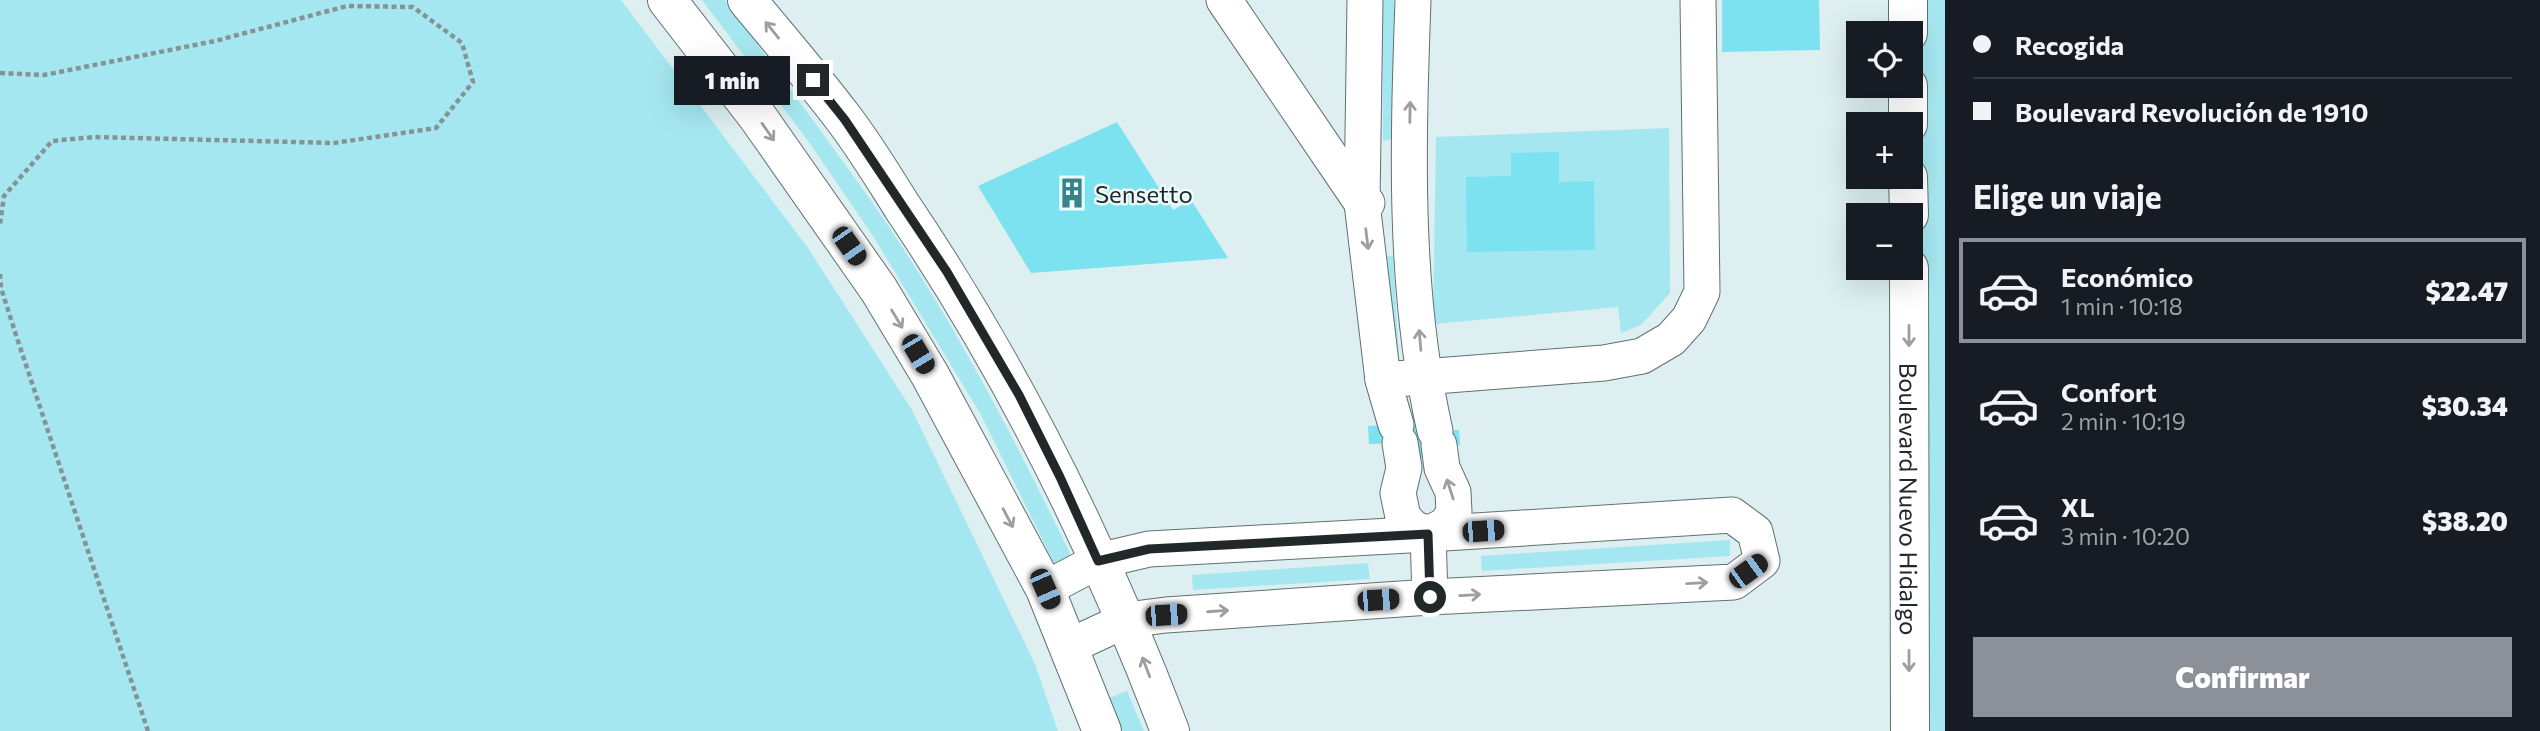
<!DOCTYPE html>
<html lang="es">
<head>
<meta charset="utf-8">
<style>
  body { margin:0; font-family:Commissioner,sans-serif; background:#242831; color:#f1f3f6; height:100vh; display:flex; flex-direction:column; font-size:26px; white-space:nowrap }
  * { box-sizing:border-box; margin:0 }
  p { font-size:23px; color:#9ea1a6 }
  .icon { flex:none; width:38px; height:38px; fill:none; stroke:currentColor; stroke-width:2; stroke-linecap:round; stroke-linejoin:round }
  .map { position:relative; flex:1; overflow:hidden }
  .panel { display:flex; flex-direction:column; background:#171b24; width:595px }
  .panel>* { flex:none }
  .hud { display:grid; align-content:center; height:154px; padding:0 28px; background:#171b24 }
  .buttons { position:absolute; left:1846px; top:21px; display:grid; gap:14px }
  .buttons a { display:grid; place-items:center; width:77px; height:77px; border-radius:0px; background:#171b24; box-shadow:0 7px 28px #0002; font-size:35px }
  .end { position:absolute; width:32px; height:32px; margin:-16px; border:9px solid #222829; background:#fff; box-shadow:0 0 0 4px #fff }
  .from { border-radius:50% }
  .bubble { position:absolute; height:49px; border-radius:0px; background:#171b24; box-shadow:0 7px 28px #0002; font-size:23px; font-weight:800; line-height:49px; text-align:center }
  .car { position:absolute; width:21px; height:42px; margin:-21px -10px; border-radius:9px; box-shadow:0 0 5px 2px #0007; background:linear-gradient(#222 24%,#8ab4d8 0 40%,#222 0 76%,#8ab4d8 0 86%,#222 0) }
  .hud b { display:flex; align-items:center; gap:24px; height:66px; font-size:26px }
  .hud b+b { border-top:2px solid #363941 }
  .hud i { width:18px; height:18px; background:#f1f3f6 }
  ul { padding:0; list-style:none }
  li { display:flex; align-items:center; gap:21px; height:105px; margin:0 14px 10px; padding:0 14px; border:4px solid transparent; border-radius:0px }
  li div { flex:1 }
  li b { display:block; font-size:26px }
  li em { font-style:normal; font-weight:800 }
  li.selected { border-color:#8c9099 }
  li>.icon { width:63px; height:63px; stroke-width:1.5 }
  h2 { padding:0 28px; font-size:32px; line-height:84px }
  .primary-button { display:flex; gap:14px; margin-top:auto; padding:14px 28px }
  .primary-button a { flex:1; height:80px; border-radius:0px; background:#8c9099; color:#fff; font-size:28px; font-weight:800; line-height:80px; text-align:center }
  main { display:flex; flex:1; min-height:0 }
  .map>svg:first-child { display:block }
  .green { fill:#a5e7f0 }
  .building { fill:#7de2ef }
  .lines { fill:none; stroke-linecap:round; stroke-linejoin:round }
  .street-casing { stroke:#617072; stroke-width:37 }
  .secondary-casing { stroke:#617072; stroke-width:40 }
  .primary-casing { stroke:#617072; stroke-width:40 }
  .path { stroke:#869394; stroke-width:4.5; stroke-dasharray:5 3.5; stroke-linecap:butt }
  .street { stroke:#fff; stroke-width:35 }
  .secondary { stroke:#fff; stroke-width:38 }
  .primary { stroke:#fff; stroke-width:38 }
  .oneway { stroke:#9c9e9f }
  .route { stroke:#222829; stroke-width:9 }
  .labels { text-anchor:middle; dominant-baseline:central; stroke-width:5; stroke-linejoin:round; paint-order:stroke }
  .poi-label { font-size:24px; fill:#222829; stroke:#eafcfe; text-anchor:start }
  .street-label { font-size:24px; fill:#222829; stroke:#eafcfe }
</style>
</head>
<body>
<main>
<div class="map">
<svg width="1945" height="731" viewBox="0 0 1945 731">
  <rect width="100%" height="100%" fill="#ddeff1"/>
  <g class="green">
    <polygon points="0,0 621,0 808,248 912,410 1035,664 1058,731 0,731"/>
    <path d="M 702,0 L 725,0 C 779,76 837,150 889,227 C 958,330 1015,440 1069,551 L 1072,564 L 1057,569 L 981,415 L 875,239 L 811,145 Z"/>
    <polygon points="1382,0 1394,0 1394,139 1383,141"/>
    <polygon points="1921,0 1945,0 1945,731 1928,731 1922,668"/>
    <polygon points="1669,128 1670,293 1641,325 1621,333 1618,307 1433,324 1436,137"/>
    <polygon points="1393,256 1399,359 1388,359 1382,257"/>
    <polygon points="1730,540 1730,556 1482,571 1481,556"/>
    <polygon points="1368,563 1370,579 1193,590 1192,575"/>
    <polygon points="1127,691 1144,731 1123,731 1109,698"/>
  </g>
  <g class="building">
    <polygon points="1722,0 1819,0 1820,50 1722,52"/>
    <polygon points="1117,122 1173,210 1191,200 1228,258 1031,273 978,186"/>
    <polygon points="1559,152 1559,182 1594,181 1595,250 1467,252 1466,177 1511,176 1511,153"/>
    <polygon points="1425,423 1426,431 1459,430 1460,445 1428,446 1428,457 1409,458 1409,442 1369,444 1368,426"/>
  </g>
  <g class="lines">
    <g class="street-casing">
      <g id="street">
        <polyline points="1224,0 1362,203 1367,203"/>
        <polyline points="1365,0 1362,203 1383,380 1396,425"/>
        <path d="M 1413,0 C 1408,143 1403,290 1435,431"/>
        <polyline points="1383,380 1604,363 1642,356 1671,339 1689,319 1702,292 1698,0"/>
        <polyline points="1400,443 1404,468 1398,493 1403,517 1413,528 1428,534 1446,525 1454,512 1453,492 1442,468 1439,445"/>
        <polyline points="1428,534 1430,597"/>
        <polyline points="1045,589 1098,561 1149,549 1428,534 1732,515 1755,532 1762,561 1734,582 1430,597 1166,615 1126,620 1070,646"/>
      </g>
    </g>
    <g class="secondary-casing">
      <g id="secondary">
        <polyline points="1908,0 1908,33"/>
        <polyline points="1908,86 1908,124"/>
        <polyline points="1908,177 1909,215"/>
        <path id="s1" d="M 1909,268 L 1910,731"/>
      </g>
    </g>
    <g class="primary-casing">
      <g id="primary">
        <polyline points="667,0 757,116 879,290 930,375 1045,589 1102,731"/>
        <path d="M 747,0 C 780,40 814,79 844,119 C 866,148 884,178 903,208 C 1013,371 1100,547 1170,731"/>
      </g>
    </g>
    <g class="path">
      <polyline points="0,73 44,75 215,41 347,6 413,7 462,43 473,82 436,128 334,143 94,137 52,141 4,196 0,224"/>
      <polyline points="0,274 1,288 17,338 148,731"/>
    </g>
    <use href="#street" class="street"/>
    <use href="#secondary" class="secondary"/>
    <use href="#primary" class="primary"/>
  </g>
  <defs><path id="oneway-shaft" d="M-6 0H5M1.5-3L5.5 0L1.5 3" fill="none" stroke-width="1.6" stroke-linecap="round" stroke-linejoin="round" transform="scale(1.75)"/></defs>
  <g class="oneway">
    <use href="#oneway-shaft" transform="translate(772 30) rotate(-129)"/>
    <use href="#oneway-shaft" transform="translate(1410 112) rotate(-89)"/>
    <use href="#oneway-shaft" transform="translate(768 132) rotate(55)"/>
    <use href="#oneway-shaft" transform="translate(1367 239) rotate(83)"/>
    <use href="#oneway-shaft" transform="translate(897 319) rotate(59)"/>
    <use href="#oneway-shaft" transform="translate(1909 336) rotate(90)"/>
    <use href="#oneway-shaft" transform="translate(1420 340) rotate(-95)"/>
    <use href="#oneway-shaft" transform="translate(1450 489) rotate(-108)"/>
    <use href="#oneway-shaft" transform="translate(1008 518) rotate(62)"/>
    <use href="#oneway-shaft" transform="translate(1697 583) rotate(-3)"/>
    <use href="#oneway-shaft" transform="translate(1470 595) rotate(-3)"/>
    <use href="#oneway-shaft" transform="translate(1218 611) rotate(-4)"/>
    <use href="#oneway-shaft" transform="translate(1909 661) rotate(90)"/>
    <use href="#oneway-shaft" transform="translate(1146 667) rotate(-111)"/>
  </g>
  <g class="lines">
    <polyline class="route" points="813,80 845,120 947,272 1019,395 1060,477 1098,561 1149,549 1428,534 1430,597"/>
  </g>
  <defs>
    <g id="building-bare" transform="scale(2.415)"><path d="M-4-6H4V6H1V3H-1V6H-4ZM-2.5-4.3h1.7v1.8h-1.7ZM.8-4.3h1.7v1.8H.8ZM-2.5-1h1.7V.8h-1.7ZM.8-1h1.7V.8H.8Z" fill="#3b838b" stroke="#eafcfe" stroke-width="2.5" paint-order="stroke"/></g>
  </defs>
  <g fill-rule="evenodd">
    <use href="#building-bare" x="1072" y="193"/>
  </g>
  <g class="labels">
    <g class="poi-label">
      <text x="1095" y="193">Sensetto</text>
    </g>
    <g class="street-label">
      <text stroke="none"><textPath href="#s1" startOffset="231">Boulevard Nuevo Hidalgo</textPath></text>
    </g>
  </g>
</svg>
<div class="buttons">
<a><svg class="icon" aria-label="locate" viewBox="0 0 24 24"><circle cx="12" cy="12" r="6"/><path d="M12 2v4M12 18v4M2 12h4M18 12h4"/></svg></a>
<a>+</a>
<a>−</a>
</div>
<i class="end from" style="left:1430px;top:597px"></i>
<i class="end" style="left:813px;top:80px"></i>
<div class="bubble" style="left:674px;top:56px;width:116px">1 min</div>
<i class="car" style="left:849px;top:246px;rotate:145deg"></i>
<i class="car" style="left:918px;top:354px;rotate:149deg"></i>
<i class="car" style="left:1483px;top:531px;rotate:86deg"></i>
<i class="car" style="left:1748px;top:571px;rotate:54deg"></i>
<i class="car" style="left:1045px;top:589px;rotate:156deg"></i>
<i class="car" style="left:1378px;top:600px;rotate:86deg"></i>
<i class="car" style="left:1166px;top:615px;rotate:86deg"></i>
</div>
<section class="panel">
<div class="hud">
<b><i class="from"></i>Recogida</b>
<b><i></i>Boulevard Revolución de 1910</b>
</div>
<h2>Elige un viaje</h2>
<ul>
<li class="selected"><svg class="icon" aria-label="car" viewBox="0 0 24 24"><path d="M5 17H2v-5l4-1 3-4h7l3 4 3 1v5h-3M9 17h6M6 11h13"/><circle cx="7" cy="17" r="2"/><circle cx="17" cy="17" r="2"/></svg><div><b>Económico</b><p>1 min · 10:18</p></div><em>$22.47</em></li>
<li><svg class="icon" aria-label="car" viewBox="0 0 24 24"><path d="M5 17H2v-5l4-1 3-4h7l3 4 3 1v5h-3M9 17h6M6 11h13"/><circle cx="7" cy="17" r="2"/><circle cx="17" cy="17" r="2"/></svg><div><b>Confort</b><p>2 min · 10:19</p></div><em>$30.34</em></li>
<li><svg class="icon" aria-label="car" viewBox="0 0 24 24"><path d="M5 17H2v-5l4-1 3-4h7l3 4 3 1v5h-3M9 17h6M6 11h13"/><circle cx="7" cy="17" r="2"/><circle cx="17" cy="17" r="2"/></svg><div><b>XL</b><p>3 min · 10:20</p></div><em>$38.20</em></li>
</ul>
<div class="primary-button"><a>Confirmar</a></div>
</section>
</main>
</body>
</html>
